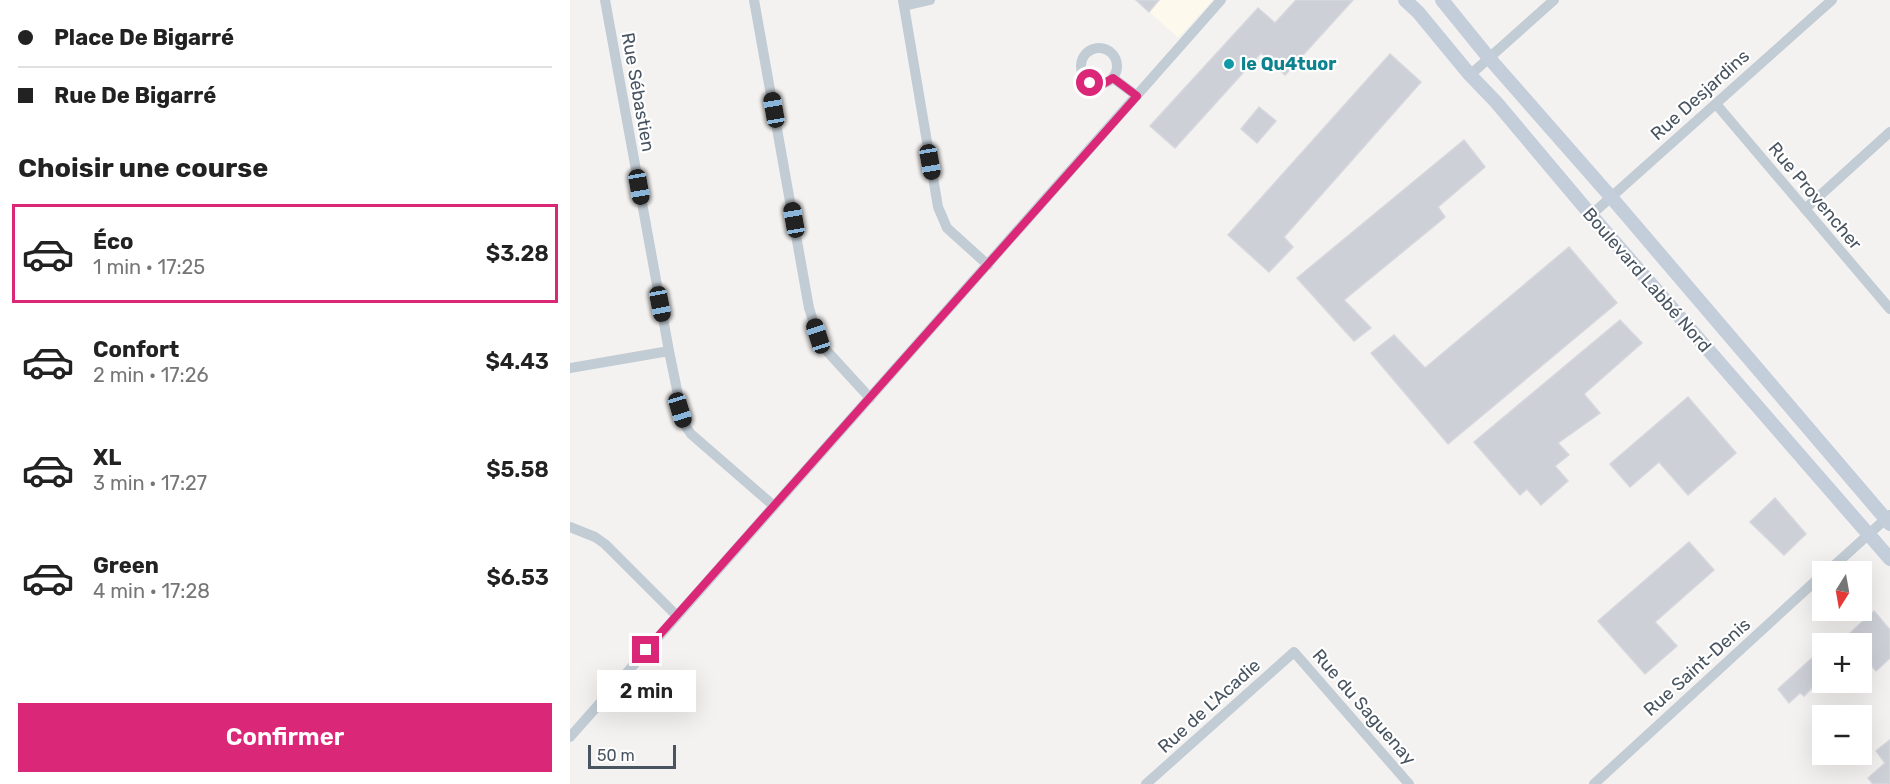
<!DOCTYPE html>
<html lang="fr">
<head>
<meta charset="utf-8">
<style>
  body { margin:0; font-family:Rubik,sans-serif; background:#f2f2f2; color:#222; height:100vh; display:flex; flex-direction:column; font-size:22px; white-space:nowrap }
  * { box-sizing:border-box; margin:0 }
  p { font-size:20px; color:#767676 }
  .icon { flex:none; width:33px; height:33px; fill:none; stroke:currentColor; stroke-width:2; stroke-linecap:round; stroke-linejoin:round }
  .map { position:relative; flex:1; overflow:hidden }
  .drawer { display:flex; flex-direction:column; background:#fff; width:570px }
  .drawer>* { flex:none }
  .hud { display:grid; align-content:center; height:132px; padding:0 18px; background:#fff }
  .needle { width:39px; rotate:191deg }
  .controls { position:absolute; left:1242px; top:561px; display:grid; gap:12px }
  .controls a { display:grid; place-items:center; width:60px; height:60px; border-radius:0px; background:#fff; box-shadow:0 6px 24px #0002; font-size:30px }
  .scale { position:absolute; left:18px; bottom:15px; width:88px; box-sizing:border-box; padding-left:6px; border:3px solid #485460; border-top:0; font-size:16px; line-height:21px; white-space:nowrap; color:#485460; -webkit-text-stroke:4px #fff; paint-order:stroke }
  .end { position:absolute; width:27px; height:27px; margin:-14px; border:8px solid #db2777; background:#fff; box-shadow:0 0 0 3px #fff }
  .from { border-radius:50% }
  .bubble { position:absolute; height:42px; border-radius:0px; background:#fff; box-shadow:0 6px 24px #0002; font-size:20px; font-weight:600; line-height:42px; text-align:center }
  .car { position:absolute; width:18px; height:36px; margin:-18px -9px; border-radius:8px; box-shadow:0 0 4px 2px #0007; background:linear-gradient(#222 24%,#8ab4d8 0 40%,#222 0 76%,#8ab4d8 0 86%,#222 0) }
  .hud b { display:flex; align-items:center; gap:21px; height:57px; font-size:22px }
  .hud b+b { border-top:2px solid #e0e0e0 }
  .hud i { width:15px; height:15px; background:#222 }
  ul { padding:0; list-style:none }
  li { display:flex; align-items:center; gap:18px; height:99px; margin:0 12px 9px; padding:0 6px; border:3px solid transparent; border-radius:0px }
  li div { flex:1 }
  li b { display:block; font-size:22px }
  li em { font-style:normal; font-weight:600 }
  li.on { border-color:#db2777 }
  li>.icon { width:54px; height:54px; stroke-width:1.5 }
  h2 { padding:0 18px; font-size:27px; line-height:72px }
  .cta { display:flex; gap:12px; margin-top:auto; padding:12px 18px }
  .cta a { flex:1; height:69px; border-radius:0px; background:#db2777; color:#fff; font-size:24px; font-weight:600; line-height:69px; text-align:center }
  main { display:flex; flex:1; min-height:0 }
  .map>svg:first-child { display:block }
  .commercial { fill:#fdf9ec }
  .building { fill:#cdd0d7; stroke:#d5d7dd; stroke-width:1.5 }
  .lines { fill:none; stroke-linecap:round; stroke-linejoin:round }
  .minor { stroke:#c2ccd4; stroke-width:10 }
  .secondary { stroke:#c4cedb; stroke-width:14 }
  .route { stroke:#db2777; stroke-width:8 }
  .culture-dot { fill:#0f9aa8; stroke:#fff; stroke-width:2 }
  .labels { text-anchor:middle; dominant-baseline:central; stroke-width:4.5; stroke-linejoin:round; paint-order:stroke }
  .culture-label { font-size:18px; font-weight:bold; fill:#0d838f; stroke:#fff; text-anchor:start }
  .street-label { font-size:18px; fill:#485460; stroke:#fff }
</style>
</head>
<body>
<main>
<section class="drawer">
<div class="hud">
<b><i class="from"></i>Place De Bigarré</b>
<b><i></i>Rue De Bigarré</b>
</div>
<h2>Choisir une course</h2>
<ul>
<li class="on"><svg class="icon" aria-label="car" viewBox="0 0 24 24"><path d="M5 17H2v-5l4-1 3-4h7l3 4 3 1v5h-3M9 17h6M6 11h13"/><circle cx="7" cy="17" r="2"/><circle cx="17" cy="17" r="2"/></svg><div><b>Éco</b><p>1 min · 17:25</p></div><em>$3.28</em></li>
<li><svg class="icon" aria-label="car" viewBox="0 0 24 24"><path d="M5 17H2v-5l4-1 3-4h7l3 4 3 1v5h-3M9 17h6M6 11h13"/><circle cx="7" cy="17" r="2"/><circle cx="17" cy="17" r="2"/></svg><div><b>Confort</b><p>2 min · 17:26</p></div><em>$4.43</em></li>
<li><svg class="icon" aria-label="car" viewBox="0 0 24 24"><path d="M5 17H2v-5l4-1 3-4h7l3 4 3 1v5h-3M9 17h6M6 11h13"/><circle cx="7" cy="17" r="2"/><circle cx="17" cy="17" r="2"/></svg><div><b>XL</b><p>3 min · 17:27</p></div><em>$5.58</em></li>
<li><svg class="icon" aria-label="car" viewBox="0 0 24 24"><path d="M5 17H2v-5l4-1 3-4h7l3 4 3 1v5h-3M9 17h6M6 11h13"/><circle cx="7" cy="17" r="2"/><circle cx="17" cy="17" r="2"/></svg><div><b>Green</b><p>4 min · 17:28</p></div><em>$6.53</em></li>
</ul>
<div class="cta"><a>Confirmer</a></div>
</section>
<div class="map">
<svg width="1320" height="784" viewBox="0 0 1320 784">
  <rect width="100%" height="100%" fill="#f4f2f1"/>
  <polygon class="commercial" points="566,0 643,0 608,38"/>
  <g class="building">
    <polygon points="566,0 589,0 579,12"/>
    <polygon points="726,0 783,0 715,75 691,53 605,148 580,126 688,8 705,23"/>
    <polygon points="820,54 851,82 714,237 723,247 699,272 658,235"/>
    <polygon points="689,107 706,121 687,143 671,129"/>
    <polygon points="894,140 915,167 868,207 875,217 774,300 801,328 784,341 727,278"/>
    <polygon points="999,247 1047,303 878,444 801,353 824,335 855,368"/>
    <polygon points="1050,320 1072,343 1014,394 1030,413 988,443 999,455 985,466 998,481 971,505 957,489 950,495 904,442"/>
    <polygon points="1118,397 1166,453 1118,495 1089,462 1060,487 1040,464"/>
    <polygon points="1205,498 1236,534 1214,555 1180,522"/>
    <polygon points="1119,542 1144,570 1085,622 1107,646 1075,674 1028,621"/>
    <polygon points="1304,611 1320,630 1320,658 1306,671 1292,655 1292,644 1268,644"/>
    <polygon points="1252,649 1252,678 1234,696 1230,693 1219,703 1208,689"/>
    <polygon points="1320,740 1320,784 1303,784 1298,778 1315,763 1306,751"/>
  </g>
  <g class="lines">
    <g class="minor">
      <polyline points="35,0 99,351 114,424 121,434 204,506"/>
      <polyline points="184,0 239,308 248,336 256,350 300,398"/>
      <polyline points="333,0 368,207 377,228 418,265"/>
      <polyline points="334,6 360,0"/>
      <circle cx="529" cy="66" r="18"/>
      <polyline points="900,75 984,0"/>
      <polyline points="543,78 567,96"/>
      <polyline points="1146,104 1320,309"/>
      <polyline points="1235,209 1320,132"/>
      <polyline points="1021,215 1262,0"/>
      <polyline points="0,368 99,351"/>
      <polyline points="0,527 25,537 35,544 107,616"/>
      <polyline points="1257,572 1320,515"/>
      <polyline points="0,737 651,0"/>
      <polyline points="576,784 724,652 839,784"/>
      <polyline points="1024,784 1252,575"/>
    </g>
    <g class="secondary">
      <polyline points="835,0 848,12 900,75 926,102 1021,215 1320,559"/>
      <polyline points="872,0 919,58 1041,197 1320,524"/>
    </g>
  </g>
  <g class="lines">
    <polyline class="route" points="76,650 567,96 543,78 533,84 520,83"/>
  </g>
  <circle class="culture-dot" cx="659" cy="64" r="6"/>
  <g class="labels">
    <g class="culture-label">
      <text x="671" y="64">le Qu4tuor</text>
    </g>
    <g class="street-label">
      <text transform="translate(68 92) rotate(80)">Rue Sébastien</text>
      <text transform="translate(1130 95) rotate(-42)">Rue Desjardins</text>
      <text transform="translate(1245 196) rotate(50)">Rue Provencher</text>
      <text transform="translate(1077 280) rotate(49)">Boulevard Labbé Nord</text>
      <text transform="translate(1127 667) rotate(-42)">Rue Saint-Denis</text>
      <text transform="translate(639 706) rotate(-42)">Rue de L'Acadie</text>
      <text transform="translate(794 707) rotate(49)">Rue du Saguenay</text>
    </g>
  </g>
</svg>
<div class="controls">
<a><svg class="needle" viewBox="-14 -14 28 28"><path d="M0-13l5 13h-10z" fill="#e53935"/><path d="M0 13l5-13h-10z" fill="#767676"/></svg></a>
<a>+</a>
<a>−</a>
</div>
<div class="scale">50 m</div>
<i class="end from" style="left:520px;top:83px"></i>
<i class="end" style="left:76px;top:650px"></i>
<div class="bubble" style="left:27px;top:670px;width:99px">2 min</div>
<i class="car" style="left:204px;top:110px;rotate:350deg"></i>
<i class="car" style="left:360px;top:162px;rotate:170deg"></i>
<i class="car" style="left:69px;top:187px;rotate:170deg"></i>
<i class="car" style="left:224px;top:220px;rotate:350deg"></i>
<i class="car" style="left:90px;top:304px;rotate:169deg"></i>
<i class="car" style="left:248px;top:336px;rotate:342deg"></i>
<i class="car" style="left:110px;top:410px;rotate:163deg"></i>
</div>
</main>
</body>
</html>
